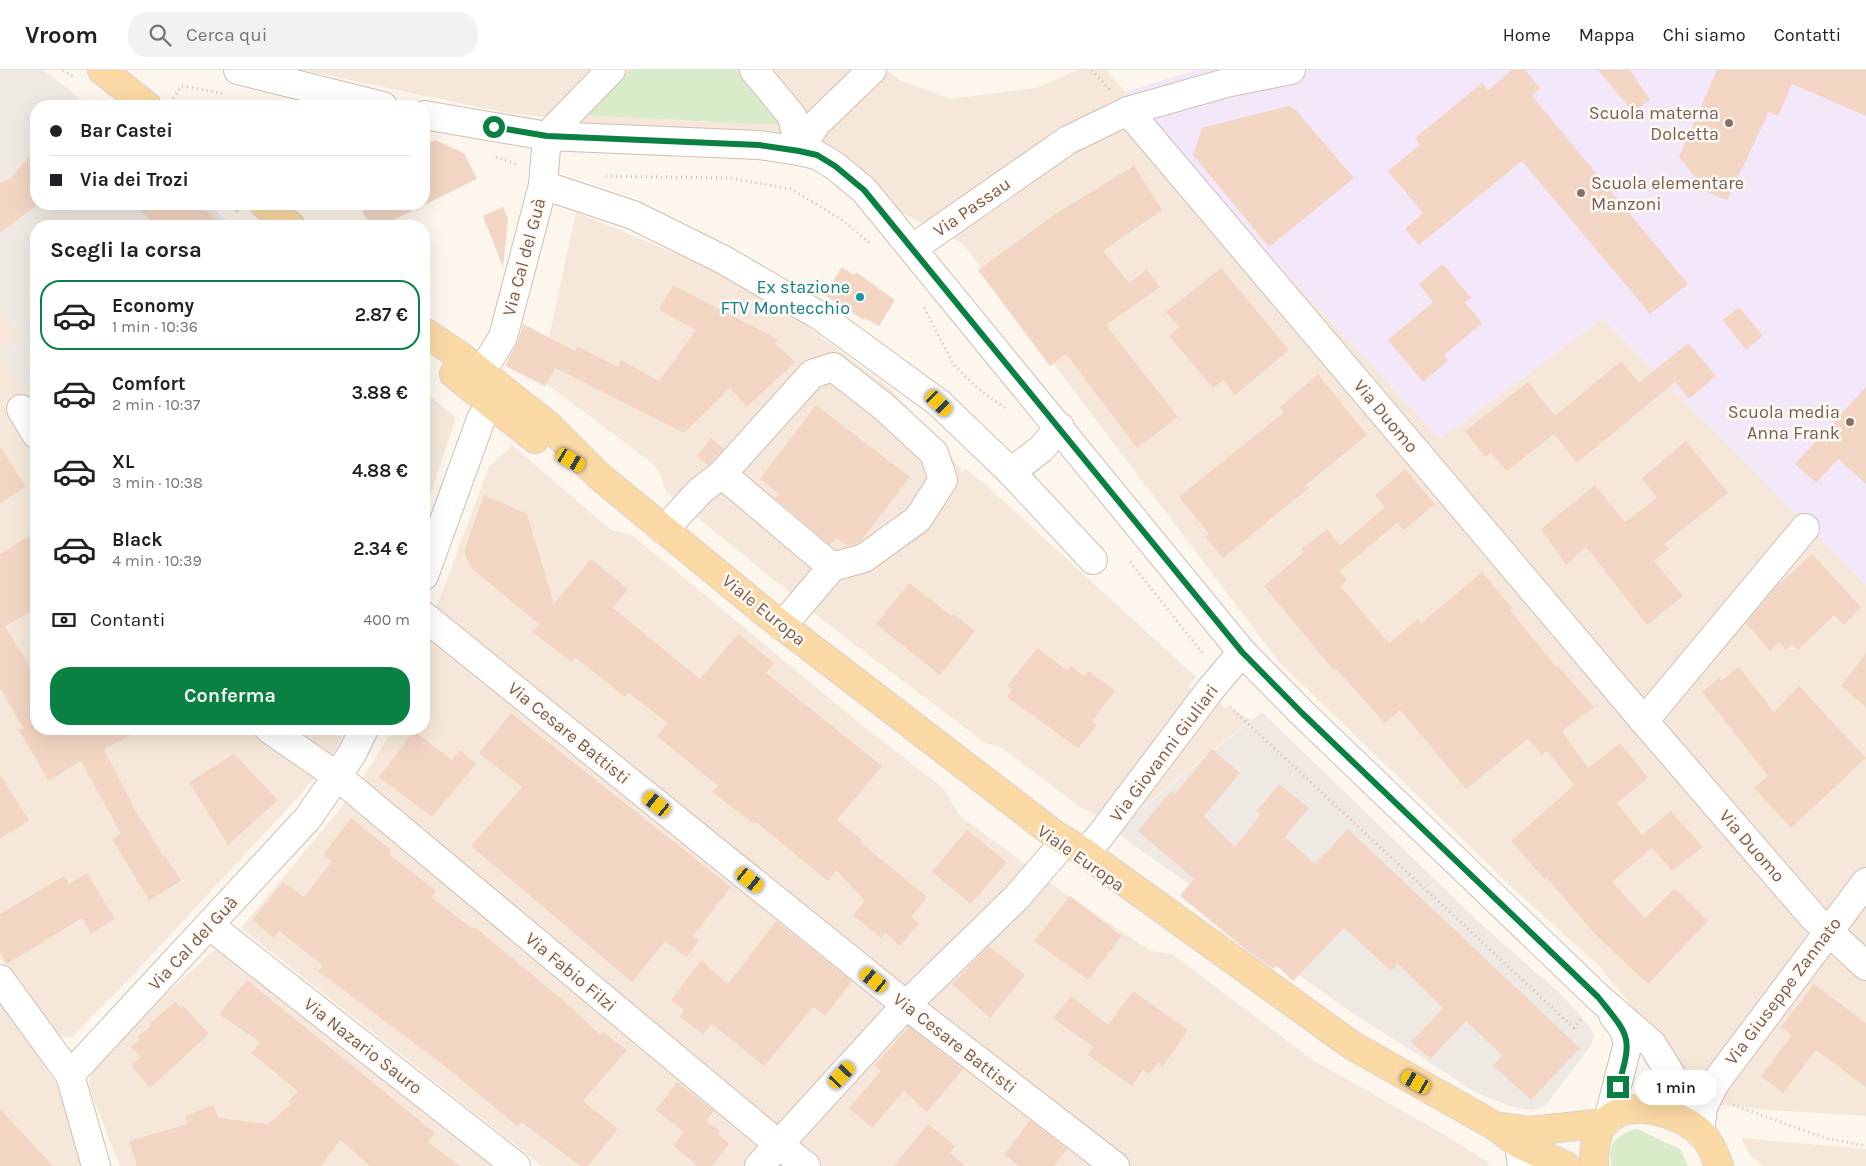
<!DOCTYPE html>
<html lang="it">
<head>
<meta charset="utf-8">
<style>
  body { margin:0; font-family:Karla,sans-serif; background:#f2f2f2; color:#202124; height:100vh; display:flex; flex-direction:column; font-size:19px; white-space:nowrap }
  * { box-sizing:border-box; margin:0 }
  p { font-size:16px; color:#757577 }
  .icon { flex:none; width:28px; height:28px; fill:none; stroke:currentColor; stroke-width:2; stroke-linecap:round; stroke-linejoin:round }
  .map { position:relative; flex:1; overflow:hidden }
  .drawer { position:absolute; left:30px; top:150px; width:400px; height:515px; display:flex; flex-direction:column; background:#fff; border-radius:20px; box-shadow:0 5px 20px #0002 }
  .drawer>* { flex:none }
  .hud { position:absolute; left:30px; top:30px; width:400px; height:110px; border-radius:20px; box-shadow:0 5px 20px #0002; display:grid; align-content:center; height:110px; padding:0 20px; background:#fff }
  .end { position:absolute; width:22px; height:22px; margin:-11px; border:6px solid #0b8043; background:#fff; box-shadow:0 0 0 2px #fff }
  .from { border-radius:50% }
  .bubble { position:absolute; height:35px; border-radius:18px; background:#fff; box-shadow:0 5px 20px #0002; font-size:16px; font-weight:600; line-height:35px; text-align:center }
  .car { position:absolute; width:15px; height:30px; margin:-15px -8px; border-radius:6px; box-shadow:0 0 4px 1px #0007; background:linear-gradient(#f5c518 24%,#345 0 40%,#f5c518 0 76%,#345 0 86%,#f5c518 0) }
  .hud b { display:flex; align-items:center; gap:18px; height:48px; font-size:19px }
  .hud b+b { border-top:1px solid #e0e0e0 }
  .hud i { width:12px; height:12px; background:#202124 }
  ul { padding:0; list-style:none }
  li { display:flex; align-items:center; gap:15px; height:70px; margin:0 10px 8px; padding:0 10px; border:2px solid transparent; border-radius:20px }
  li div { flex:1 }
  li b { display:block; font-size:19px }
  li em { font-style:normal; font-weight:600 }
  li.on { border-color:#0b8043 }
  li>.icon { width:45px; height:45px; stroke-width:1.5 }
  h2 { padding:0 20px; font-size:22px; line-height:60px }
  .pay { display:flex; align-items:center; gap:12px; height:55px; padding:0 20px; font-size:19px }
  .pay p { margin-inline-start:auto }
  .button { display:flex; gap:10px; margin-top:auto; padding:10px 20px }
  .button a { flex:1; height:58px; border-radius:20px; background:#0b8043; color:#fff; font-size:20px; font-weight:600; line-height:58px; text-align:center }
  header { display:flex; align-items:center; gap:30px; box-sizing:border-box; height:70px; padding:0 25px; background:#fff; border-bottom:1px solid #e0e0e0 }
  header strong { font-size:24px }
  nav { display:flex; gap:28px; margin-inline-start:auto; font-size:18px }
  .search { width:350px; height:45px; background:#f2f2f2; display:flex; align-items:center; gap:12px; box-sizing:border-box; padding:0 18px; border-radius:20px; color:#757577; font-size:19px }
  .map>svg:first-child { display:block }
  .residential { fill:#f5e8da }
  .industrial { fill:#efe9e4 }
  .education { fill:#f3e8fa }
  .green { fill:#d8ecc9 }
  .building { fill:#f3d5c3 }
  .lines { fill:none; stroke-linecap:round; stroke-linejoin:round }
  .minor-casing { stroke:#d1beb0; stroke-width:30 }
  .major-casing { stroke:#dad1cd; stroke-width:30 }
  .path { stroke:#d9b8a5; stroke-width:3; stroke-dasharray:1 4; stroke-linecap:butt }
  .minor { stroke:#fff; stroke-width:28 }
  .major { stroke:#fbd9a5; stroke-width:28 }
  .route { stroke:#0b8043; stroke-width:6 }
  .education-dot { fill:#8d6e63; stroke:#fffaf3; stroke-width:2 }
  .culture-dot { fill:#0f9aa8; stroke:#fffaf3; stroke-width:2 }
  .labels { text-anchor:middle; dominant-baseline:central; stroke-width:5; stroke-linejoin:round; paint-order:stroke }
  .education-label { font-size:18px; fill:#785e54; stroke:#fffaf3; text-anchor:end }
  .street-label { font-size:18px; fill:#7a5c4d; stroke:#fffaf3 }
  .culture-label { font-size:18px; fill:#0d838f; stroke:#fffaf3; text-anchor:end }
</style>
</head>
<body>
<header>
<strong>Vroom</strong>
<div class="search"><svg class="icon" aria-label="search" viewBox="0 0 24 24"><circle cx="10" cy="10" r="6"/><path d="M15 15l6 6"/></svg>Cerca qui</div>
<nav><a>Home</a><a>Mappa</a><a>Chi siamo</a><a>Contatti</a></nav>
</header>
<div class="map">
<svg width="1866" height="1096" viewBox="0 0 1866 1096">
  <rect width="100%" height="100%" fill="#fdf6ec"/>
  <g class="residential">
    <polygon points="302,0 885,0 900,10 950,29 1036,18 1078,0 1106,0 1266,182 1440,369 1603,248 1866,515 1866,1046 1771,1040 1692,1032 1688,1005 1598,895 1515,820 1280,593 963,174 812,97 567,50 502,42"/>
    <polygon points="576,142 753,216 891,319 961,399 962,403 966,399 988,417 1196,607 1188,616 1251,650 1118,757 1080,737 1001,677 985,673 838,562 666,422 660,404 652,393 540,309"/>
    <polygon points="0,238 23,270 1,283 22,319 36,307 36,659 345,659 336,680 301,724 134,904 72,967 51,966 0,888"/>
    <polygon points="424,322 456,347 424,444"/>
    <polygon points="512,375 611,460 632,465 868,660 943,718 960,746 1061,821 1151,881 1172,884 1311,989 1443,1064 1487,1091 1489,1096 542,1096 241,858 355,721 393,659 424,659 424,575 433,546 489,397"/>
    <polygon points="217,877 492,1096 120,1096 90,1020 90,1007 97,993 124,963"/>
    <polygon points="0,930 66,1028 88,1096 0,1096"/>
    <polygon points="1741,1068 1866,1079 1866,1096 1763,1096 1750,1085"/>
  </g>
  <g class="industrial">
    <polygon points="0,0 43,0 90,36 36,36 36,134 207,134 234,156 36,156 36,307 22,319 0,284 23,270 0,238"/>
    <polygon points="1262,642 1482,855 1564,927 1590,957 1594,966 1591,975 1545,1036 1532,1040 1512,1037 1477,1023 1345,938 1202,836 1193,817 1114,761"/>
  </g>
  <polygon class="education" points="1196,0 1866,0 1866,515 1603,248 1440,369 1266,182 1125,22"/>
  <g class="green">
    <polygon points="629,0 735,0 780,55 587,45"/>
    <path d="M 1637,1059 L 1680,1079 L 1688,1096 L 1612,1096 C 1605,1075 1618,1063 1637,1059 Z"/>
  </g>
  <g class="building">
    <polygon points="1512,0 1525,0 1540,18 1532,26 1688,214 1650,244 1522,91 1419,175 1405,159 1423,143 1388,101 1420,75 1415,68 1482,13 1488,20"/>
    <polygon points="1598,0 1630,0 1650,30 1633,42"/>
    <polygon points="1717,0 1866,0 1866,46 1792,14 1778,46 1769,42 1727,130 1707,122 1679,87"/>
    <polygon points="1289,36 1295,39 1354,108 1269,177 1193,85 1202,58"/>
    <polygon points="435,70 464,83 477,109 381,156 370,156 359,134 424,134 424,75"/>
    <polygon points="36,78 36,136 0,163 0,113 11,108"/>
    <polygon points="1134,96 1162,140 1103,181 1129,213 1147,200 1160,217 1106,255 1178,347 1137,378 1066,284 1050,296 978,200 1057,143"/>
    <polygon points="132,134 198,134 225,156 158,156"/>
    <polygon points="503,137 508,149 503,197 483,146"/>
    <polygon points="1443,194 1471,228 1465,232 1482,253 1444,285 1448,291 1423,312 1388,270 1433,232 1419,214"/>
    <polygon points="842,197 854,205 856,202 895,230 879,256 865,248 864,250 824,225"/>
    <polygon points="1221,198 1289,280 1235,325 1223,310 1213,318 1169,266 1179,257 1166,242"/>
    <polygon points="673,215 779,270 775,273 795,292 747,337 730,318 684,363 555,298 545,316 505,296 518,271 523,254 575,281 577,276 618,297 621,290 659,311 696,260 659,240"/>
    <polygon points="1739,237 1763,266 1746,280 1723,250"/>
    <polygon points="1688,273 1716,306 1689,329 1675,312 1577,393 1554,364 1507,401 1491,382 1485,387 1465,361 1528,312 1555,346 1621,291 1639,313"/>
    <polygon points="1318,304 1367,365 1306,415 1309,418 1223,488 1205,467 1209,464 1179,427 1284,342 1280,337"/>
    <polygon points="1866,317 1866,414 1838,389 1816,413 1795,394"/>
    <polygon points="816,335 910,407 860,472 848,476 836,468 830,475 775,428 779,424 760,409"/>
    <polygon points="711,368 724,379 708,395 697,386"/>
    <polygon points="1686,371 1728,423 1664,474 1669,479 1654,491 1683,526 1647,555 1586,477 1566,495 1541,459 1595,415 1625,452 1657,428 1642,408"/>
    <polygon points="0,376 26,417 0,433"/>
    <polygon points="1405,399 1435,434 1404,460 1397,453 1340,501 1347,510 1340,516 1389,573 1418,549 1421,553 1482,502 1512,538 1510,540 1556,597 1558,596 1594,637 1562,661 1588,698 1620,673 1648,708 1617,733 1642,765 1671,741 1703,777 1672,801 1646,771 1652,778 1612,812 1645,848 1675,818 1708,851 1648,914 1594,863 1547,808 1545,810 1511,771 1574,715 1547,681 1542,685 1528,669 1466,719 1400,640 1385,653 1336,599 1334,601 1264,516 1304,482 1301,479 1327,459 1340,476 1385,437 1375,425"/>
    <polygon points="484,425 527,444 554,534 591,489 628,519 613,538 700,609 738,564 774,593 766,603 882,696 837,750 862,770 860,772 927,827 911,847 919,853 900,876 885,863 881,868 853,845 865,831 836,800 828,811 756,752 754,754 712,722 718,716 657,666 668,653 628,623 625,627 575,587 572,592 532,562 539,554 470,497 464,481"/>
    <polygon points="36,462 36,539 5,556 36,607 36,659 142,659 104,679 141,752 143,751 163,787 165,786 181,811 149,830 112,769 121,764 81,691 49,711 18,659 24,659 0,618 0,484"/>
    <polygon points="1812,484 1861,537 1844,555 1834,545 1798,580 1792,574 1786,580 1779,573 1770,581 1746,553 1779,514"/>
    <polygon points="909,513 952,546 954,544 975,561 940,605 876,554"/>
    <polygon points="1037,578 1068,601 1071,596 1084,606 1088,601 1115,620 1092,652 1097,655 1078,678 1007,627 1012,619 1007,616"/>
    <polygon points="1866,583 1866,637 1841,616"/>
    <polygon points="1739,597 1774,642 1799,616 1866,688 1791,758 1754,718 1768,706 1702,622 1719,608 1721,611"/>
    <polygon points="511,643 731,817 693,866 699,871 686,887 665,871 632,912 471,776 522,717 479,683"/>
    <polygon points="414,661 452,690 460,680 476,694 432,747 379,707"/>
    <polygon points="1212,679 1240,703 1204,746 1235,777 1261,744 1257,741 1279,714 1309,738 1285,767 1315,794 1348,759 1580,978 1531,1030 1493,996 1502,985 1466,951 1430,989 1411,972 1443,938 1398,894 1391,901 1344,858 1293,911 1277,896 1273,899 1245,879 1180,826 1194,809 1138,761 1171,721 1175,724"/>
    <polygon points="234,684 278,730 228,775 189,712"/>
    <polygon points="0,704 29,751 0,768"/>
    <polygon points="351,748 391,780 389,784 436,821 431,827 473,859 475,857 571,937 600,965 603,962 627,980 583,1031 618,1059 588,1096 581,1096 521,1052 518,1057 446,997 318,901 323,896 279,861 274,868 252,850 283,812 304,827 332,791 323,785"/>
    <polygon points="967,760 1007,792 971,834 932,802"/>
    <polygon points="87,803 115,849 91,863 82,848 7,894 0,883 0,844 64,806 69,814"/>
    <polygon points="1070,826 1122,866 1088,910 1034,871"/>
    <polygon points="776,851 852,911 825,946 813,937 764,996 712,954 703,964 680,947 684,940 671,930 701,890 728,914"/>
    <polygon points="989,876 1025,905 990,948 952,914"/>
    <polygon points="247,910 435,1063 428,1072 460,1096 370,1096 340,1070 321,1096 137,1096 129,1071 188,1054 185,1046 213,1035 219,1048 268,1054 291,1034 288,1032 298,1021 251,983 260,972 219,944"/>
    <polygon points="1814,914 1866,953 1866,1017 1816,980 1783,1023 1761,1006 1792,965 1781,957"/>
    <polygon points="1133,921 1188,960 1163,996 1158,992 1149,1004 1143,1000 1132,1016 1088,985 1093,977 1053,948 1071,926 1108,955"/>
    <polygon points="175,932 181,938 183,936 209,964 150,1018 131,995 141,987 131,977 140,969 137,967 151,956 149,954"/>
    <polygon points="909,957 963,999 927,1042 904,1021 872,1058 849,1038 881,1001 875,995"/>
    <polygon points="677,1012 714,1041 706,1051 720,1061 718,1064 729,1074 712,1096 698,1096 673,1076 684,1062 656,1040"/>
    <polygon points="0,1039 53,1096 0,1096"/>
    <polygon points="1030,1050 1067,1079 1054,1096 1019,1096 1004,1085"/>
    <polygon points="928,1054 955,1076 950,1083 965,1096 894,1096"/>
  </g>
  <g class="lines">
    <g class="minor-casing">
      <g id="minor">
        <polyline points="238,0 383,36"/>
        <polyline points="754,0 792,46 799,81"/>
        <polyline points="1128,41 1644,651 1813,847 1866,896"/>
        <polyline points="424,45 547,66 759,75 799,81 817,85 835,96 864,120 1242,582 1302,643 1598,927 1652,974 1673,1008 1683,1050"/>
        <polyline points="547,66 611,0"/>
        <polyline points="799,81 816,54 872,0"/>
        <polyline points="543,115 633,145 722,189 820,246 939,333 1011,402 1041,379 1060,357"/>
        <polyline points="913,178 1068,70 1128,41 1226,13 1291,0"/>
        <polyline points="481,303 503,267 543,115 547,66"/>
        <polyline points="21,339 36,364"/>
        <polyline points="1011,402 1093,490"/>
        <polyline points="722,404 832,497"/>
        <polyline points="664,460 700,421 722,404 812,304 833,297 883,336 934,383 943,410 918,449 864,488 832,497 782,556"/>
        <polyline points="424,506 481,349 491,336"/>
        <polyline points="424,546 906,935 1115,1096"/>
        <polyline points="1644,651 1805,458"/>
        <polyline points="269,659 337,706 778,1074 806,1096"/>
        <polyline points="1085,783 1100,766 1210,620 1242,582"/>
        <polyline points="209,855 516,1096"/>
        <polyline points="0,909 70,1005"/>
        <polyline points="1608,1050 1628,973 1624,960 1613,945"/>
        <polyline points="1700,1063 1703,1037 1715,1013 1866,812"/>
        <polyline points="1519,1074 1522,1096"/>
        <polyline points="96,1096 70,1005 308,748 352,684 364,659"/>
        <polyline points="759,1096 906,935 1016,828 1061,776"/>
      </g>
    </g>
    <g class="major-casing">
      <g id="major">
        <polyline points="102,0 147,36"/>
        <polyline points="264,134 291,156"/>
        <polyline points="424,262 463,288 549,356 599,406 767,544 1054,764 1085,783 1353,976 1495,1056 1519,1074 1566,1096"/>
        <polyline points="454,304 535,369"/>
        <polyline points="1499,1057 1530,1061 1604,1053"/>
        <path d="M 1594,1096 C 1594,1082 1595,1063 1605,1052 C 1628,1027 1679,1042 1701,1063 C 1710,1072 1715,1084 1719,1096"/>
      </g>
    </g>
    <g class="path">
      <polyline points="63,0 75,8"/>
      <polyline points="1092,0 1110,20"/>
      <polyline points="173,28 182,16 225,24"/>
      <polyline points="496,87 519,95"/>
      <polyline points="606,106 730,108 791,119 841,149 871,174"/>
      <polyline points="229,134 238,142"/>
      <polyline points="924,238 954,295 977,318 1005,338"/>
      <polyline points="1130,492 1204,585"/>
      <polyline points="1230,637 1574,958 1582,947"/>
      <polyline points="1733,1035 1825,1068 1866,1076"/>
    </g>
    <use href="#minor" class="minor"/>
    <use href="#major" class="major"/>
  </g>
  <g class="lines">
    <path class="route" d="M 494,57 L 547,66 L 759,75 L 799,81 L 817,85 L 835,96 L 864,120 L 1242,582 L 1302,643 L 1598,927 C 1630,967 1633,966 1618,1017"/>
  </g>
  <g class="education-dot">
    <circle cx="1729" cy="53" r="5"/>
    <circle cx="1581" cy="123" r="5"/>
    <circle cx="1850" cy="352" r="5"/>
  </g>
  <circle class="culture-dot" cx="860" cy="227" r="5"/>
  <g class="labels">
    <g class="education-label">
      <text x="1719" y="43">Scuola materna<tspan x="1719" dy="21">Dolcetta</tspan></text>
      <text x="1591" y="113" text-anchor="start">Scuola elementare<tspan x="1591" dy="21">Manzoni</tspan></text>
      <text x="1840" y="342">Scuola media<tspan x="1840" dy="21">Anna Frank</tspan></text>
    </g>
    <g class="street-label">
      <text transform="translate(972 137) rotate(-35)">Via Passau</text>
      <text transform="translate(524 187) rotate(-75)">Via Cal del Guà</text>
      <text transform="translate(1386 346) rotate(50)">Via Duomo</text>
      <text transform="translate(764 540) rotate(39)">Viale Europa</text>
      <text transform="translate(569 663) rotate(39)">Via Cesare Battisti</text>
      <text transform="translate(1164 683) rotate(-53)">Via Giovanni Giuliari</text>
      <text transform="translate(1752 776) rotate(49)">Via Duomo</text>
      <text transform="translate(1081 788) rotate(35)">Viale Europa</text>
      <text transform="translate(193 873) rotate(-47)">Via Cal del Guà</text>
      <text transform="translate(571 902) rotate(40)">Via Fabio Filzi</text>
      <text transform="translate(1783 921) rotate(-53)">Via Giuseppe Zannato</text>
      <text transform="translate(955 973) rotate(38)">Via Cesare Battisti</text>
      <text transform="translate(363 976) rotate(38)">Via Nazario Sauro</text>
    </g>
    <g class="culture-label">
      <text x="850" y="217">Ex stazione<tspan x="850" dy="21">FTV Montecchio</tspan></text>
    </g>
  </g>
</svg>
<i class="end from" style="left:494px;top:57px"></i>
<i class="end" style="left:1618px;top:1017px"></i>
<div class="bubble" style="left:1635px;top:1000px;width:82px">1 min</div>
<i class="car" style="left:939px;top:333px;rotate:134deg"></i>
<i class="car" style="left:571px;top:390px;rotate:120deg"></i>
<i class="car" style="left:657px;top:734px;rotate:309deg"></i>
<i class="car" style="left:750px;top:810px;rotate:129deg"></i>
<i class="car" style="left:874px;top:910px;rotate:309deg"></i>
<i class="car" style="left:842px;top:1005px;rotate:43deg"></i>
<i class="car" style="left:1416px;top:1012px;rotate:300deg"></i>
<div class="hud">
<b><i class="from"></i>Bar Castei</b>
<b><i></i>Via dei Trozi</b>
</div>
<section class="drawer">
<h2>Scegli la corsa</h2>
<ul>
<li class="on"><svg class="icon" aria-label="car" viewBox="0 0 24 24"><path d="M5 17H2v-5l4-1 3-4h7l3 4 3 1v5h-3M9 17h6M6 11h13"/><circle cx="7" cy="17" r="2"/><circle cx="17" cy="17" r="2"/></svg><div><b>Economy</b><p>1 min · 10:36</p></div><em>2.87 €</em></li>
<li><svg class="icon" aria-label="car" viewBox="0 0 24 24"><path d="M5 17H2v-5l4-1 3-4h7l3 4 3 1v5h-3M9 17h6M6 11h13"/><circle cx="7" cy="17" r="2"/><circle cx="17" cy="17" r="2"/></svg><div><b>Comfort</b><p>2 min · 10:37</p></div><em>3.88 €</em></li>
<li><svg class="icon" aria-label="car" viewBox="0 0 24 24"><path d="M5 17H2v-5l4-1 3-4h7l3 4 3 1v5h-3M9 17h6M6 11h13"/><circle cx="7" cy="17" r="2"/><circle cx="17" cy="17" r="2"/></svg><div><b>XL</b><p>3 min · 10:38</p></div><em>4.88 €</em></li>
<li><svg class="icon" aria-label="car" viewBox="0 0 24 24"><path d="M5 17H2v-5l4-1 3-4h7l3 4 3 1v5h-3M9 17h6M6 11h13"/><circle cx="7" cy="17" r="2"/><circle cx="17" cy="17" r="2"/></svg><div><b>Black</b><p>4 min · 10:39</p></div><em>2.34 €</em></li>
</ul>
<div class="pay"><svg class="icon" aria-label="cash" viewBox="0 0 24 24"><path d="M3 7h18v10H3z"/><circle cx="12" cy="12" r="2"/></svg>Contanti<p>400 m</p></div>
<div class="button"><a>Conferma</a></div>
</section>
</div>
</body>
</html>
